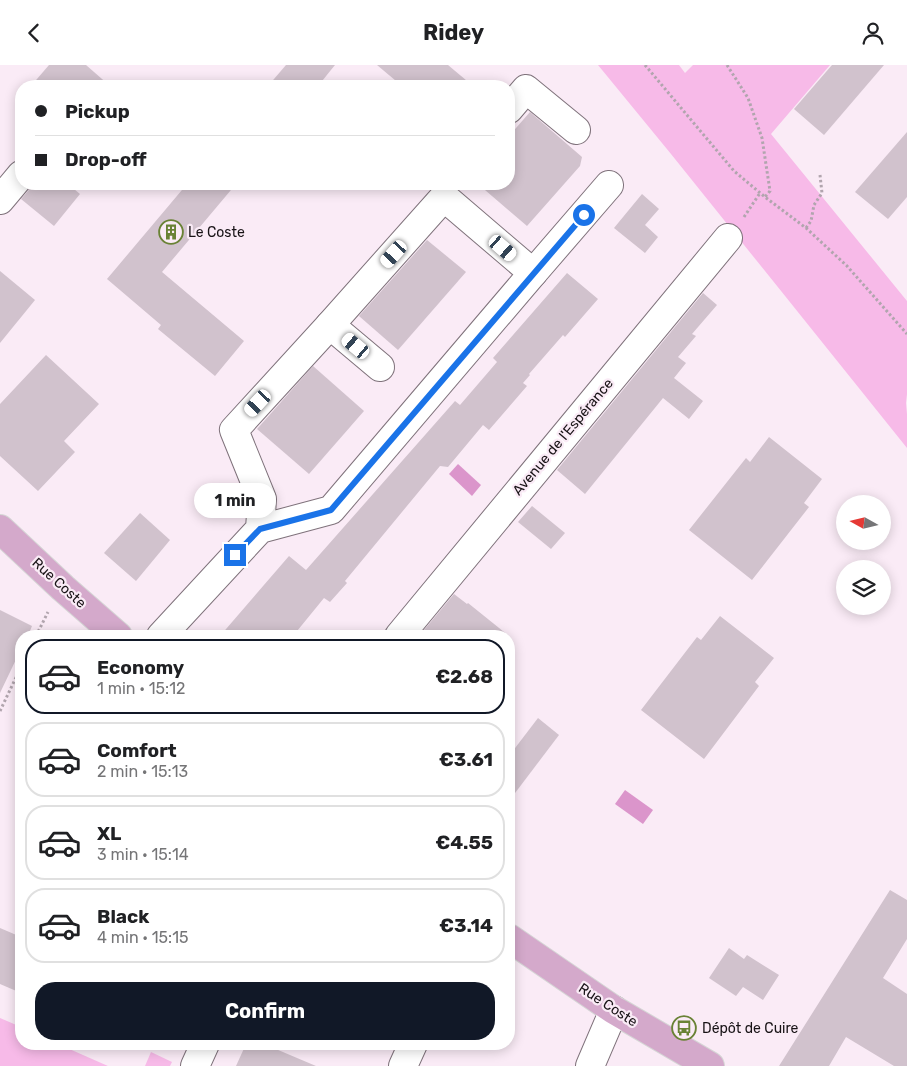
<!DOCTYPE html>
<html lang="en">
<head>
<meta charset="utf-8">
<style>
  body { margin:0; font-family:Rubik,sans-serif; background:#f6f6f6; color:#202124; height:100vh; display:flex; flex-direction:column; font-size:19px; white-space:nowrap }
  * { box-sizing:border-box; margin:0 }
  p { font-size:16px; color:#757577 }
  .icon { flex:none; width:28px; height:28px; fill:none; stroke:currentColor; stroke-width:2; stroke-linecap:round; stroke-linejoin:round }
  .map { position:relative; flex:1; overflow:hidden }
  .sheet { position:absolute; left:15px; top:565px; width:500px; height:420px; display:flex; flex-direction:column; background:#fff; border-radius:20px; box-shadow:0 2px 12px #0003 }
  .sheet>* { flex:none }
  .banner { position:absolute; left:15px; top:15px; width:500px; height:110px; border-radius:20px; box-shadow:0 2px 12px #0003; display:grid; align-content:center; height:110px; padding:0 20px; background:#fff }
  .needle { width:32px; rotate:278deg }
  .tools { position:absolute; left:836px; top:430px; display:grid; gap:10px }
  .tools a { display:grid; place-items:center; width:55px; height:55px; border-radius:50%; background:#fff; box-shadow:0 2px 12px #0003; font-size:25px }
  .end { position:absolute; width:22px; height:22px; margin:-11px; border:6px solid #1a73e8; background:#fff; box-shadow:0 0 0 2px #fff }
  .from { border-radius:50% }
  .bubble { position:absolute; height:35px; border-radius:18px; background:#fff; box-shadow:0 2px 12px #0003; font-size:16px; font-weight:700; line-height:35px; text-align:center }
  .car { position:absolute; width:15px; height:30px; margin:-15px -8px; border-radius:6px; box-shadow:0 0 4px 1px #0007; background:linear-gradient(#fff 24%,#345 0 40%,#fff 0 76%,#345 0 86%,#fff 0) }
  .banner b { display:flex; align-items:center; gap:18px; height:48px; font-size:19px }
  .banner b+b { border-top:1px solid #e0e0e0 }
  .banner i { width:12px; height:12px; background:#202124 }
  ul { padding:9px 0 0; list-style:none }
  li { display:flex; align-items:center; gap:15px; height:75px; margin:0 10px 8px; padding:0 10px; border:2px solid #e0e0e0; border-radius:20px }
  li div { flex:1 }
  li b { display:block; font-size:19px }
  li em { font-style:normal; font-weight:700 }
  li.current { border-color:#111827 }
  li>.icon { width:45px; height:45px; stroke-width:1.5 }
  .action { display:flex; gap:10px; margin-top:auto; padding:10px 20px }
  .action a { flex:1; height:58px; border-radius:20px; background:#111827; color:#fff; font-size:20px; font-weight:700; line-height:58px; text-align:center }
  header { display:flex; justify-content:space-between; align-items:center; height:65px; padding:0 20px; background:#fff; font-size:22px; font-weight:700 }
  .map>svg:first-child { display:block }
  .green { fill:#f7bae8 }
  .water { fill:#db95cb }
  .building { fill:#d1c2cd }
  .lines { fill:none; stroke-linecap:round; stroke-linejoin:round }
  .minor-casing { stroke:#7f727b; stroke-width:30 }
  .major-casing { stroke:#d5d5d5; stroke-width:30 }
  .path { stroke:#b1a5ae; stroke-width:3; stroke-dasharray:2.5 2.5; stroke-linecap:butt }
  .minor { stroke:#fff; stroke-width:28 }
  .major { stroke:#d4a9cb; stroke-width:28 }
  .route { stroke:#1a73e8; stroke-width:6 }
  .labels { text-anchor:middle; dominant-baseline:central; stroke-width:4.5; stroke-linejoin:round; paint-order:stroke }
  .poi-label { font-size:14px; fill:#181316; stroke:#faebf6; text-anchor:start }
  .street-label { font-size:14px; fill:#181316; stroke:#faebf6 }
</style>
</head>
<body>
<header><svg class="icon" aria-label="back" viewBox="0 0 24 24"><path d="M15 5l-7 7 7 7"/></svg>Ridey<svg class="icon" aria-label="person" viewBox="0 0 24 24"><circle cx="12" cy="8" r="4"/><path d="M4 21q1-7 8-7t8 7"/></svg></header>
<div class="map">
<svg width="907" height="1001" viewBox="0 0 907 1001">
  <rect width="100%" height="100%" fill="#faebf6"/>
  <g class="green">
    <polygon points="598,0 679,0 685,8 693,0 830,0 771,69 907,236 907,329 906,338 907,349 907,383 671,89"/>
    <polygon points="0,953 21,962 21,979 58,979 108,1001 0,1001"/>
    <polygon points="151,987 172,997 170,1001 145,1001"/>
  </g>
  <g class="water">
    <polygon points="458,399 481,420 472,431 449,409"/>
    <polygon points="625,725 653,745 643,759 615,739"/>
  </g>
  <g class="building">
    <polygon points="49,0 86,0 110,21 31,21"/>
    <polygon points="286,0 335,0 318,21 268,21"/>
    <polygon points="377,0 448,0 473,21 402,21"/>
    <polygon points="832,0 884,0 824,70 794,44"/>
    <polygon points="530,47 582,92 580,101 527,161 478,119 509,119 509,71"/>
    <polygon points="907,67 907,132 888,154 855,127"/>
    <polygon points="34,119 68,119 80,129 54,161 21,134"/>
    <polygon points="187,119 236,119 162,207 244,276 215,311 158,264 161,260 107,214"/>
    <polygon points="642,129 659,144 645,160 658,172 645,188 614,163"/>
    <polygon points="427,175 466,207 398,285 359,251"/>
    <polygon points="0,206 35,235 0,278"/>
    <polygon points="567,208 598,234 565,272 563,270 529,309 530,310 523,318 527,321 489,365 483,360 448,402 440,401 345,516 347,518 330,537 324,533 293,571 220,571 289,491 306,505 455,336 460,340 497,297 493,293"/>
    <polygon points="703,228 717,240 692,269 696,271 678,292 686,298 674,313 703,336 689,354 663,333 585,429 557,405"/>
    <polygon points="46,290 99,339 64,376 75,387 38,426 0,391 0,339"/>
    <polygon points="313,301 364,346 309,409 257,364"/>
    <polygon points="769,372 822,414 804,438 809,442 752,515 689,465 746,393 750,397"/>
    <polygon points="532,441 565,468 551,484 518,457"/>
    <polygon points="140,448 170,475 136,516 104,488"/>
    <polygon points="454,529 467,539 468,538 509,571 419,571"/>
    <polygon points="0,545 32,561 28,571 21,571 21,584 0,628"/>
    <polygon points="720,551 774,593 755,617 759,621 704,694 641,645 697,572 701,575"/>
    <polygon points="538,653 559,670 509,736 509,691"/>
    <polygon points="890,825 907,835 907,874 883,913 907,929 907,1001 894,1001 846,972 829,1001 779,1001"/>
    <polygon points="0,863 21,872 21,928 0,919"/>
    <polygon points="729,883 744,894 747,890 779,910 763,935 743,922 736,931 709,913"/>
    <polygon points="246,979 264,979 316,1001 236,1001"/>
  </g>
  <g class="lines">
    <g class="minor-casing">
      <g id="minor">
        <polyline points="509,44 526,24 576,65"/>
        <polyline points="0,135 21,110"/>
        <polyline points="533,208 609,120"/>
        <polyline points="330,260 380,302"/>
        <polyline points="161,571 260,464 331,445 533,208 444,132 330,260 234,365 262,434 260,464"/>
        <polyline points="399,571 728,173"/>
        <polyline points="195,1001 205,979"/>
        <polyline points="403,1001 413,979"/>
        <polyline points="590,1001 614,945"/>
      </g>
    </g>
    <g class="major-casing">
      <g id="major">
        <polyline points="0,464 63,523 118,571"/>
        <polyline points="509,873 614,945 710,1001"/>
      </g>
    </g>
    <g class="path">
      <polyline points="645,0 734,106 765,132 806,163 847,201 907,269"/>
      <polyline points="727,0 748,33 762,73 770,126 765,132"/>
      <polyline points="744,152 760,128"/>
      <polyline points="806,163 811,156 814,140 822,128 820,110"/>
      <polyline points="36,571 48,547"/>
      <polyline points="0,646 21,602"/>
    </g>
    <use href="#minor" class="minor"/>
    <use href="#major" class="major"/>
  </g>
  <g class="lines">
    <polyline class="route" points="235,490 260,464 331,445 584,150"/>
  </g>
  <defs>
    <g id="building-ring" transform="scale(1.25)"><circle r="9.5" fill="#faebf6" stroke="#698235" stroke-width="1.5"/><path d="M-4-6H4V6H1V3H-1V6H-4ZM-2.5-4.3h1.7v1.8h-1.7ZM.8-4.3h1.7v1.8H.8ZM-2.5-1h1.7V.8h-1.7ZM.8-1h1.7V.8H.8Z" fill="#698235"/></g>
    <g id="bus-ring" transform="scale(1.25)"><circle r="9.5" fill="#faebf6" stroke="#698235" stroke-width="1.5"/><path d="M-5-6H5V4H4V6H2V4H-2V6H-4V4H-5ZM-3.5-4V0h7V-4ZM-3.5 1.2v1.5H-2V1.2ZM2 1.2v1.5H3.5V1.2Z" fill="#698235"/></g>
  </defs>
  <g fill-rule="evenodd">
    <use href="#building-ring" x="171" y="167"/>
    <use href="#bus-ring" x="684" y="963"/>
  </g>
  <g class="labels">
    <g class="poi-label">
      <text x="188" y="167">Le Coste</text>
      <text x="702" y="963">Dépôt de Cuire</text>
    </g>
    <g class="street-label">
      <text transform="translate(563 372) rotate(-50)">Avenue de l'Espérance</text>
      <text transform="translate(59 518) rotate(42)">Rue Coste</text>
      <text transform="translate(608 940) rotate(33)">Rue Coste</text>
    </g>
  </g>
</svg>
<div class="tools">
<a><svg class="needle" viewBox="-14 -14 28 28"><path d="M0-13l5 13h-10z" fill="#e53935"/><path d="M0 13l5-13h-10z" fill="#757577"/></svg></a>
<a><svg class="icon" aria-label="layers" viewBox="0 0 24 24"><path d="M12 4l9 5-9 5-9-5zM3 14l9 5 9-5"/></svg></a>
</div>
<i class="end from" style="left:584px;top:150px"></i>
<i class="end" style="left:235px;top:490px"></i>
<div class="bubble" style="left:194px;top:418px;width:82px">1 min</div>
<i class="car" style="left:503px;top:183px;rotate:131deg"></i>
<i class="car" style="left:394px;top:189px;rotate:222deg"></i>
<i class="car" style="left:356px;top:281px;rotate:310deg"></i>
<i class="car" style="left:258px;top:338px;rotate:223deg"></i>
<div class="banner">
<b><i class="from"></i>Pickup</b>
<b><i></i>Drop-off</b>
</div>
<section class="sheet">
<ul>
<li class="current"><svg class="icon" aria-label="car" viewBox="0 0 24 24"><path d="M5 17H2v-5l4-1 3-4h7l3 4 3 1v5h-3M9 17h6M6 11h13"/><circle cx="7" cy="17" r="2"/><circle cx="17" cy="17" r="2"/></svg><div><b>Economy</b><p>1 min · 15:12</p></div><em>€2.68</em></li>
<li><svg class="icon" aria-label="car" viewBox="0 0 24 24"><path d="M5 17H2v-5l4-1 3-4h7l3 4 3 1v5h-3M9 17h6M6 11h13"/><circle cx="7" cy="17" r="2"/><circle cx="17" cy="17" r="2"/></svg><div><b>Comfort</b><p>2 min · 15:13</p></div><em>€3.61</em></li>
<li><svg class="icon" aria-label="car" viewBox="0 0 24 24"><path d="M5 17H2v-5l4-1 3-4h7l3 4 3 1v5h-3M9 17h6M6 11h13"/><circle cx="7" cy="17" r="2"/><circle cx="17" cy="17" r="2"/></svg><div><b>XL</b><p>3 min · 15:14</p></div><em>€4.55</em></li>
<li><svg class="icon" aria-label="car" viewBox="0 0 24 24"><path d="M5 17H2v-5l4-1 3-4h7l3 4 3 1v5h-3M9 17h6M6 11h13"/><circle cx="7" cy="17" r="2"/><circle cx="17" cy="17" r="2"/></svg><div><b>Black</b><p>4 min · 15:15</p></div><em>€3.14</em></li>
</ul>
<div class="action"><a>Confirm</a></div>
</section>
</div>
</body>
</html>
